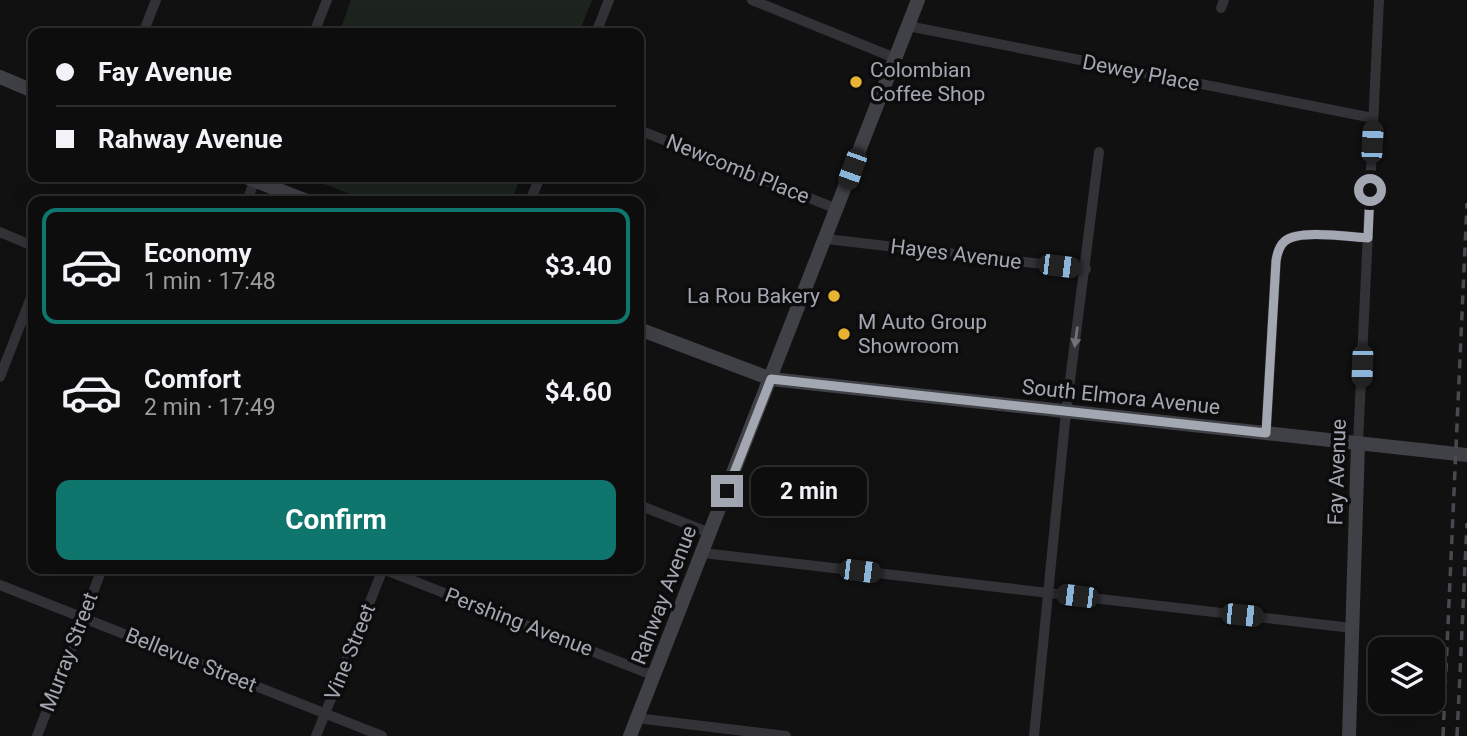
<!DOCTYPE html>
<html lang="en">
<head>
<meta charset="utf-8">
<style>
  body { margin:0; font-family:Roboto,sans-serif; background:#161617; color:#f1f3f6; height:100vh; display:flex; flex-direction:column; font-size:26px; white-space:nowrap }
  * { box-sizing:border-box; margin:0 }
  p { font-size:23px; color:#9a9c9e }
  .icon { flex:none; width:38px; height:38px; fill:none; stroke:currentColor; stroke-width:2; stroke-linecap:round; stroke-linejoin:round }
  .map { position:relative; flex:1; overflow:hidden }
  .sheet { position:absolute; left:28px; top:196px; width:616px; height:378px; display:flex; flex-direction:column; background:#0d0d0e; border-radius:14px; box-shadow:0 7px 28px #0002,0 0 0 2px #2d2d2e }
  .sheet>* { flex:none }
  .hud { position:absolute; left:28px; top:28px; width:616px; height:154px; border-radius:14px; box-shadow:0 7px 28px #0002,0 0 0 2px #2d2d2e; display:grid; align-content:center; height:154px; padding:0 28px; background:#0d0d0e }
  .controls { position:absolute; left:1368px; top:637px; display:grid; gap:14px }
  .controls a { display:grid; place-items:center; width:77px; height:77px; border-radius:14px; background:#0d0d0e; box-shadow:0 7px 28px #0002,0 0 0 2px #2d2d2e; font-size:35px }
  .end { position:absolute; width:32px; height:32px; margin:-16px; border:9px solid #a3a7b2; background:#111; box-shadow:0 0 0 4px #111 }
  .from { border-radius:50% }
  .bubble { position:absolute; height:49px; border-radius:14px; background:#0d0d0e; box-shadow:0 7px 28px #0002,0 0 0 2px #2d2d2e; font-size:23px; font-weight:700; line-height:49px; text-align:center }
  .car { position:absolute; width:21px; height:42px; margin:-21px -10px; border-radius:9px; box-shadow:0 0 5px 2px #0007; background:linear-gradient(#222 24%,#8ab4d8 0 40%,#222 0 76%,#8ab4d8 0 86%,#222 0) }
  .hud b { display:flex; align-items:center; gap:24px; height:66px; font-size:26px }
  .hud b+b { border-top:2px solid #2d2d2e }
  .hud i { width:18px; height:18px; background:#f1f3f6 }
  ul { padding:12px 0 0; list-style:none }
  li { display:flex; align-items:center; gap:21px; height:116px; margin:0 14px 10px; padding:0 14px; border:4px solid transparent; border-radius:14px }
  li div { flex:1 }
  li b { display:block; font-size:26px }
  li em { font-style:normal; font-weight:700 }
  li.selected { border-color:#0f766e }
  li>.icon { width:63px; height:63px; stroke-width:1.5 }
  .button { display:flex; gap:14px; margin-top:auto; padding:14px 28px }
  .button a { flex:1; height:80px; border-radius:14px; background:#0f766e; color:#fff; font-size:28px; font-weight:700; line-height:80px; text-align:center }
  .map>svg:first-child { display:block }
  .grass { fill:#1d241e }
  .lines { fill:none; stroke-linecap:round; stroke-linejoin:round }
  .street { stroke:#323237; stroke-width:10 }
  .secondary { stroke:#404147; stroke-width:14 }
  .rail { stroke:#494a50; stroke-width:3.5; stroke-dasharray:9 7; stroke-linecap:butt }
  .oneway { fill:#70727b }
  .route { stroke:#a3a7b2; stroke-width:9 }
  .poi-dot { fill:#e8b233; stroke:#0c0c0d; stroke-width:2.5 }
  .labels { text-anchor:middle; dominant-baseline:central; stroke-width:7; stroke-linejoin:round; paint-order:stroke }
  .poi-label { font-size:21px; fill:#a3a7b2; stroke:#0c0c0d; text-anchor:start }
  .street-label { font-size:21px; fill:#a3a7b2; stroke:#0c0c0d }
</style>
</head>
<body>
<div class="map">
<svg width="1467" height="736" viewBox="0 0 1467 736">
  <rect width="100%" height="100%" fill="#111112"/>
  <g class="grass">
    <polygon points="351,0 592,0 579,33 339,33"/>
    <polygon points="306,177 521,177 511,201 368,201"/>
  </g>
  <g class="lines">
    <g class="street">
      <polyline points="752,0 895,58"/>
      <polyline points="1221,8 1224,0"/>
      <polyline points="908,26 1373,118"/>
      <polyline points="143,33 156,0"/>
      <polyline points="314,33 327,0"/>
      <polyline points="596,33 609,0"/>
      <polyline points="639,130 837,209"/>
      <polyline points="247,201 256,177"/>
      <polyline points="530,201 540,177"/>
      <polyline points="0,232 33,246"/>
      <polyline points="826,239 1086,269"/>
      <polyline points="0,377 33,292"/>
      <path d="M 1266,433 L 1276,261 C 1277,254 1279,246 1285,241 C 1299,229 1349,237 1368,238"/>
      <polyline points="1358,443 1379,0"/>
      <polyline points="639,505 710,533"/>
      <polyline points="703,553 1352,628"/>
      <polyline points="383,569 655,676"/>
      <polyline points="0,585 382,736"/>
      <polyline points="636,718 786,736"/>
      <polyline points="37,736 102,569"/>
      <polyline points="316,736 383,569"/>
      <polyline points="1034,736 1066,412 1099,152"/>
    </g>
    <g class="secondary">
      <polyline points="0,77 33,91"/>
      <polyline points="246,177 307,201"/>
      <polyline points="639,329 771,379 1467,455"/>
      <polyline points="630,736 918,0"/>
      <polyline points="1349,736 1358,443"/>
    </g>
    <g class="rail">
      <polyline points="1443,736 1467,203"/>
      <polyline points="1457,736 1467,523"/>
    </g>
  </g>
  <defs><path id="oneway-solid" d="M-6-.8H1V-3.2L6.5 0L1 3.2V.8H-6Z" transform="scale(1.75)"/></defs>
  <use class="oneway" href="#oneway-solid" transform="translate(1076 337) rotate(98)"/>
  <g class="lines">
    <path class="route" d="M 727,491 L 771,379 L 1266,433 L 1276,261 C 1277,254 1279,246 1285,241 C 1299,229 1349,237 1368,238 L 1370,190"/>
  </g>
  <g class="poi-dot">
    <circle cx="856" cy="82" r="7"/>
    <circle cx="834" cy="296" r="7"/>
    <circle cx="844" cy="334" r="7"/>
  </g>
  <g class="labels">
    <g class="poi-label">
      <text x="870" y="70">Colombian<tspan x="870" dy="24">Coffee Shop</tspan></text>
      <text x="820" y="296" text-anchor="end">La Rou Bakery</text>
      <text x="858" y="322">M Auto Group<tspan x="858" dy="24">Showroom</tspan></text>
    </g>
    <g class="street-label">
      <text transform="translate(1141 73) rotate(11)">Dewey Place</text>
      <text transform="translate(738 169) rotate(22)">Newcomb Place</text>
      <text transform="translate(956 254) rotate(7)">Hayes Avenue</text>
      <text transform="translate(1121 397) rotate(6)">South Elmora Avenue</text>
      <text transform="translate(1337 472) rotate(-88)">Fay Avenue</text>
      <text transform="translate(664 595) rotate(-69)">Rahway Avenue</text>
      <text transform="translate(519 622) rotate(21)">Pershing Avenue</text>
      <text transform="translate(69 652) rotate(-69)">Murray Street</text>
      <text transform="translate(350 652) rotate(-68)">Vine Street</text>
      <text transform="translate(191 660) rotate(22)">Bellevue Street</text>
    </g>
  </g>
</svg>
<div class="controls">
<a><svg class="icon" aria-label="layers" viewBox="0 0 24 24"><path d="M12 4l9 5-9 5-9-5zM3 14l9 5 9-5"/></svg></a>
</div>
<i class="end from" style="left:1370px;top:190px"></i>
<i class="end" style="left:727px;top:491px"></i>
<div class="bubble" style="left:751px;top:467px;width:116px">2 min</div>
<i class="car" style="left:1372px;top:142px;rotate:3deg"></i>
<i class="car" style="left:852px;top:169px;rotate:200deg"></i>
<i class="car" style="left:1059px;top:266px;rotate:97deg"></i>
<i class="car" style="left:1362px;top:366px;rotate:182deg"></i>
<i class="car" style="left:860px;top:571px;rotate:97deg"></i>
<i class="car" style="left:1077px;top:596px;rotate:277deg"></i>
<i class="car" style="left:1242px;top:615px;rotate:96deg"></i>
<div class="hud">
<b><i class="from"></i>Fay Avenue</b>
<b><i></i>Rahway Avenue</b>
</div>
<section class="sheet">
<ul>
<li class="selected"><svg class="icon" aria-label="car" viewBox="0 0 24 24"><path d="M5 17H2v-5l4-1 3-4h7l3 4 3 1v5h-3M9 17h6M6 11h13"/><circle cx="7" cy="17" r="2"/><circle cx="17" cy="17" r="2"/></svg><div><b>Economy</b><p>1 min · 17:48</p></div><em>$3.40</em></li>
<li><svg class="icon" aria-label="car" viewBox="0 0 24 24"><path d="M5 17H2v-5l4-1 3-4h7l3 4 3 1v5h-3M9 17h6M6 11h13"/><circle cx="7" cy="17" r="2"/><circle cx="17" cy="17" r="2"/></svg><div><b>Comfort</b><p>2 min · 17:49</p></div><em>$4.60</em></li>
</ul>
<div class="button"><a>Confirm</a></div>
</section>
</div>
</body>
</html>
